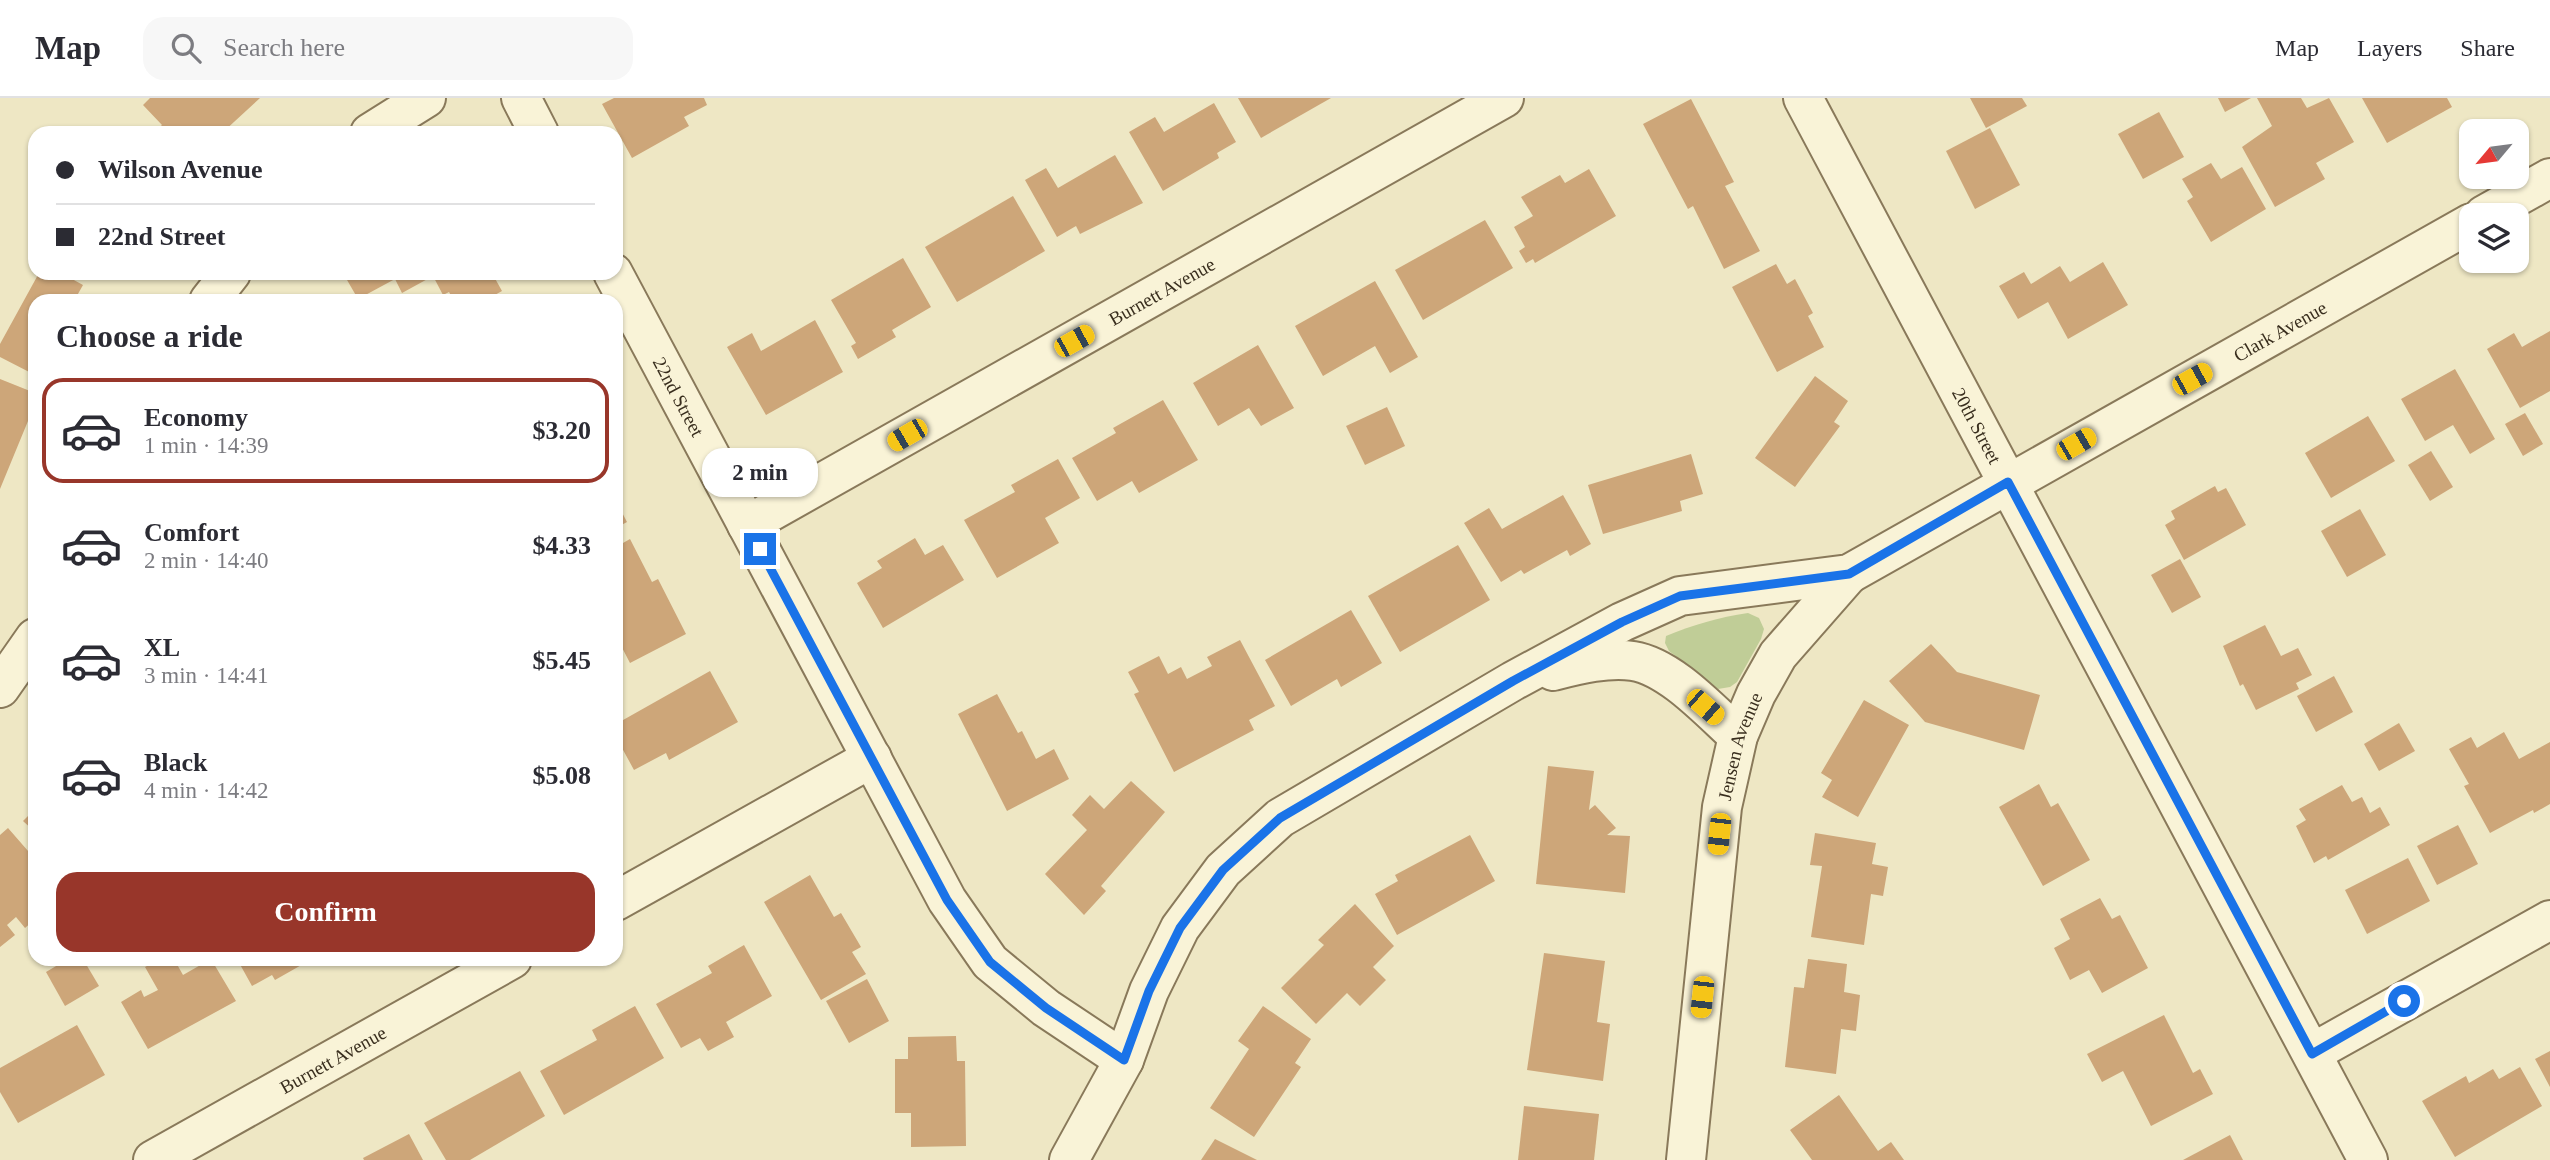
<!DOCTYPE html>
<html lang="en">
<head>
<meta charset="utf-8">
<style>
  body { margin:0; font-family:"Times New Roman",serif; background:#f7f7f7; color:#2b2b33; height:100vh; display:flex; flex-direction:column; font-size:26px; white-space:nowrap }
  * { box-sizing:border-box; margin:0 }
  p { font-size:23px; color:#7c7c81 }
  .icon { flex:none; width:38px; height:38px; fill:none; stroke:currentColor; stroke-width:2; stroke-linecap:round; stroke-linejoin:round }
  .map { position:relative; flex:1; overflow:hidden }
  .drawer { position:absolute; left:28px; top:196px; width:595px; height:672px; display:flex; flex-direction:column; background:#fff; border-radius:21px; box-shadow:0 2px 5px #0004 }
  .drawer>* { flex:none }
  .guide { position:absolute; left:28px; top:28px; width:595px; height:154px; border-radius:21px; box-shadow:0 2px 5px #0004; display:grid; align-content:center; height:154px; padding:0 28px; background:#fff }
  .needle { width:46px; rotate:241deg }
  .fabs { position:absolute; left:2459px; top:21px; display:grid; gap:14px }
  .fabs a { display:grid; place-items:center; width:70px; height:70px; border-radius:14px; background:#fff; box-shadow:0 2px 5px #0004; font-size:35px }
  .end { position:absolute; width:32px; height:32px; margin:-16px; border:9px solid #1a73e8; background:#fff; box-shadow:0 0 0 4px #fff }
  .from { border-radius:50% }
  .bubble { position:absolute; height:49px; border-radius:21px; background:#fff; box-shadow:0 2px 5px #0004; font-size:23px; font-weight:700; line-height:49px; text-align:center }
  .car { position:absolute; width:21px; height:42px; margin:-21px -10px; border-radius:9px; box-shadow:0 0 5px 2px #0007; background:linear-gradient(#f5c518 24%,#345 0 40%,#f5c518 0 76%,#345 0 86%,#f5c518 0) }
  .guide b { display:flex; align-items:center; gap:24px; height:66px; font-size:26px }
  .guide b+b { border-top:2px solid #e1e1e2 }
  .guide i { width:18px; height:18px; background:#2b2b33 }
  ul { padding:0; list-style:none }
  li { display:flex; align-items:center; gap:21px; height:105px; margin:0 14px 10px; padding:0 14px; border:4px solid transparent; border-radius:21px }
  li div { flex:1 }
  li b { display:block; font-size:26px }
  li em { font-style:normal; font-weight:700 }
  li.selected { border-color:#98362a }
  li>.icon { width:63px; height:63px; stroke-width:1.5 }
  h2 { padding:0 28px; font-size:32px; line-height:84px }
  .button { display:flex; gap:14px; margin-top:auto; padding:14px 28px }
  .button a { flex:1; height:80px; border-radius:21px; background:#98362a; color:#fff; font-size:28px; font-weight:700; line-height:80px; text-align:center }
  header { display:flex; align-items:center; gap:42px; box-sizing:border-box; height:98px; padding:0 35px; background:#fff; border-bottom:2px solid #e1e1e2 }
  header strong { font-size:33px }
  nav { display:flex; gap:38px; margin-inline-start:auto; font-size:24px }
  .search { width:490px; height:63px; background:#f7f7f7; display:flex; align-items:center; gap:18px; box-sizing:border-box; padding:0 24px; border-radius:21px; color:#7c7c81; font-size:26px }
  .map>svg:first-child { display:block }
  .green { fill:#c0cd97 }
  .building { fill:#cda679 }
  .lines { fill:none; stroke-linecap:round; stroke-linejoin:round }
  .minor-casing { stroke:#89795a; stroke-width:42 }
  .minor { stroke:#f9f3d7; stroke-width:38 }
  .route { stroke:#1a73e8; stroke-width:9 }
  .labels { text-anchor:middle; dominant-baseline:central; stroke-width:5; stroke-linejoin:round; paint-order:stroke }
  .street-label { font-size:19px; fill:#392e1e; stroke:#f6f0d3 }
</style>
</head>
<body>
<header>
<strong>Map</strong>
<div class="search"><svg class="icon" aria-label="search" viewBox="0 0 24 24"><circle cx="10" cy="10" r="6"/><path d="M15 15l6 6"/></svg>Search here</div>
<nav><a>Map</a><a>Layers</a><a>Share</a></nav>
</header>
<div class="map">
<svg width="2550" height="1062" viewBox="0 0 2550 1062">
  <rect width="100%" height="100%" fill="#eee7c4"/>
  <path class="green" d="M 1748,515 L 1759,520 L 1764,531 L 1761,541 L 1737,584 L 1730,589 L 1718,591 L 1669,553 L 1665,545 L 1666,538 C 1693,527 1719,519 1748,515 Z"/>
  <g class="building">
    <polygon points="150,0 260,0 222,35 153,35 162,27 143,7"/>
    <polygon points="614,0 704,0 707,7 684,19 689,28 632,60 602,6"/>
    <polygon points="1238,0 1331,0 1261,40"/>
    <polygon points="1970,0 2022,0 2027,8 1986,30"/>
    <polygon points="2218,0 2251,0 2225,14"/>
    <polygon points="2257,0 2301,0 2307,10 2329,0 2354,44 2316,65 2325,81 2275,109 2242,49 2272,28"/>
    <polygon points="2362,0 2447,0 2452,9 2387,45"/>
    <polygon points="1691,1 1734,84 1725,88 1760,153 1724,171 1693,108 1688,111 1643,26"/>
    <polygon points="1214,5 1236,44 1217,55 1219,60 1163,93 1129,34 1155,19 1164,34"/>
    <polygon points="2159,14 2184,59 2143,81 2118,36"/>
    <polygon points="1990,30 2020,87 1975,111 1946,53"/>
    <polygon points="1115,57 1143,105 1080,136 1076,128 1057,139 1025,82 1046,70 1058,90"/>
    <polygon points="2211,65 2221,81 2242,69 2266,111 2211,144 2187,103 2193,99 2182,81"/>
    <polygon points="1589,71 1616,118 1535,165 1533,161 1526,165 1519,153 1525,149 1514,129 1533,118 1521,99 1560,77 1565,85"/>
    <polygon points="1013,98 1045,153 957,204 925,149"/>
    <polygon points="1485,122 1513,170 1423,222 1395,172"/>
    <polygon points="903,160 931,209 892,232 896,239 858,261 851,248 856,245 831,202"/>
    <polygon points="2103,164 2128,207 2068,241 2048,204 2018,221 1999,188 2024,174 2031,186 2060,168 2070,184"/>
    <polygon points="1776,166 1787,186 1795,181 1813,215 1808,218 1824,249 1777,274 1732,189"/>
    <polygon points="39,175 61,175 83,187 74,203 35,203 35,277 0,259 0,246"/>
    <polygon points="343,175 492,175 502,193 484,203 454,203 449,194 443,197 433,178 402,195 395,181 358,201"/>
    <polygon points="1375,183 1418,259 1390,275 1375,248 1323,278 1295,228"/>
    <polygon points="815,222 843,274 766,317 727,249 752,235 761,253"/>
    <polygon points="2550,233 2550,293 2520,310 2487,251 2514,235 2522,249"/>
    <polygon points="1258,247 1294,310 1261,328 1249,310 1218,328 1193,285"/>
    <polygon points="2455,271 2495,341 2470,356 2453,327 2425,343 2401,301"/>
    <polygon points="1815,278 1848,303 1834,324 1840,328 1795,389 1755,360"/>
    <polygon points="0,281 35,295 35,317 32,325 28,323 0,391"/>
    <polygon points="1163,302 1198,362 1139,395 1132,383 1097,403 1072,360 1116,335 1113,330"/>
    <polygon points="1387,309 1405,348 1365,367 1346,328"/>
    <polygon points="2525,315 2543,346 2523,358 2505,326"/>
    <polygon points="2368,318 2395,363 2331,400 2305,355"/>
    <polygon points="2431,353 2453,389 2430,403 2408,367"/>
    <polygon points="1691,356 1703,396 1680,403 1682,413 1603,436 1588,387"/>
    <polygon points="1058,361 1080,400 1045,420 1059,445 997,480 964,422 1015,394 1011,387"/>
    <polygon points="2215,388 2218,394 2226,390 2246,427 2184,462 2165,427 2175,421 2171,413"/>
    <polygon points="1563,397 1591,446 1570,458 1567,452 1524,476 1521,472 1501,484 1464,425 1489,410 1502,431"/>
    <polygon points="616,403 627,424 616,430"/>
    <polygon points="2360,411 2386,457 2347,479 2321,433"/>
    <polygon points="915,440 925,457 943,447 964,482 883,530 857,485 882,470 877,463"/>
    <polygon points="630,441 652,484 658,481 686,536 630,565 616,538 616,449"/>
    <polygon points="1458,447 1490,502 1400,554 1368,498"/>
    <polygon points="2180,461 2201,499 2172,515 2151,477"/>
    <polygon points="1351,512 1382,565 1341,589 1337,581 1291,608 1265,562"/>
    <polygon points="2265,527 2281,558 2298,550 2312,577 2296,585 2299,591 2256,612 2243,586 2240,588 2223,548"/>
    <polygon points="1240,542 1275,608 1249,622 1254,632 1174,674 1134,596 1139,594 1128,574 1159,558 1168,576 1181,569 1187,581 1212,568 1207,559"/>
    <polygon points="1931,546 1957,574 2040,597 2024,652 1925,624 1889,583"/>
    <polygon points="710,573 738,624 669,662 666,655 634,672 616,639 616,626"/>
    <polygon points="2334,578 2353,614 2316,634 2297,598"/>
    <polygon points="997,596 1018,635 1022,633 1036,661 1054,651 1069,681 1007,713 958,616"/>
    <polygon points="1864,602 1909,627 1858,719 1822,699 1832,682 1821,675"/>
    <polygon points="2399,625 2415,653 2379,673 2364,646"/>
    <polygon points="2504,634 2519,661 2550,644 2550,706 2534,715 2533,712 2490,735 2464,688 2469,686 2449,651 2471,639 2477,650"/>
    <polygon points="1548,668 1594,673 1589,712 1595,707 1616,730 1607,737 1630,738 1625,795 1536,786"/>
    <polygon points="1131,683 1165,714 1101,788 1106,793 1084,817 1045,776 1087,732 1072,717 1090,697 1104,711"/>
    <polygon points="2039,686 2051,709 2058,705 2090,762 2043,788 1999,709"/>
    <polygon points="2342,687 2352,704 2362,699 2370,715 2380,709 2390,727 2328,762 2326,758 2314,765 2296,728 2306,722 2299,711"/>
    <polygon points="35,711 35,734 23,723"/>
    <polygon points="2458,727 2478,766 2437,787 2417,748"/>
    <polygon points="8,730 35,761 35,821 25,830 16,819 7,827 15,837 0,849 0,737"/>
    <polygon points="1815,735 1876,745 1872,766 1888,769 1883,798 1871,796 1864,847 1811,839 1822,768 1810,767"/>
    <polygon points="1470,737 1495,783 1397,837 1375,796 1398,783 1395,777"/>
    <polygon points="2408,760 2430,803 2367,836 2345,792"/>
    <polygon points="810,777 834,819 841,815 861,849 852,854 866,876 821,902 764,804"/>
    <polygon points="2100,800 2112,821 2120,817 2148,870 2102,895 2089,872 2070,882 2054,850 2070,841 2060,821"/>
    <polygon points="1355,806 1394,848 1373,869 1386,882 1360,908 1347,895 1316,926 1281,890 1324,847 1318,842"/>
    <polygon points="744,847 772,898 726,924 734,939 708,953 700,940 681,950 656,906 712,875 708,868"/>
    <polygon points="1544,855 1605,863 1597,924 1610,926 1603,983 1527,972"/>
    <polygon points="68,861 83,861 99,888 65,908 46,874"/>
    <polygon points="160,861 174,861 183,877 211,861 236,903 148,951 121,904 141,892 144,899 158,892 145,869"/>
    <polygon points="237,861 312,861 275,882 272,877 252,888"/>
    <polygon points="1808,861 1847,866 1844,894 1860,897 1856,933 1841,931 1836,976 1785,969 1794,889 1804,890"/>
    <polygon points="867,881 889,923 849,945 826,903"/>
    <polygon points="635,908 664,960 564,1017 540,973 597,942 592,932"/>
    <polygon points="1263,908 1311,941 1295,965 1301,969 1254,1039 1210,1010 1249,951 1238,943"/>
    <polygon points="2164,917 2193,975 2200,971 2213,996 2151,1028 2123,973 2102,984 2087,956"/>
    <polygon points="77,927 105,977 18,1025 0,994 0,970"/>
    <polygon points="956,938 957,963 965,963 966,1048 911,1049 911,1015 895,1015 895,961 908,961 908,939"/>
    <polygon points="2550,953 2550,989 2535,961"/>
    <polygon points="2520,969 2542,1008 2455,1059 2422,1003 2466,978 2469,985 2493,971 2499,981"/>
    <polygon points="520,973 545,1018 470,1062 446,1062 424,1025"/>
    <polygon points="1839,997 1878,1053 1891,1044 1904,1062 1812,1062 1790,1032"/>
    <polygon points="1524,1008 1599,1016 1594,1062 1518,1062"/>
    <polygon points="409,1036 423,1062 364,1062 363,1060"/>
    <polygon points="2230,1037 2243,1062 2183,1062"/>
    <polygon points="1215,1041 1257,1062 1201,1062"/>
  </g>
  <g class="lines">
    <g class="minor-casing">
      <g id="minor">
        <polyline points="521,0 539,35"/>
        <path id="s1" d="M 1803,0 L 2368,1062"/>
        <polyline points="370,35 426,0"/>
        <polyline points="2484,117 2550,80"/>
        <path id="s2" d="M 613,175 L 947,802 L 990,864 L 1046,910 L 1124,962"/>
        <polyline points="209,203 231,175"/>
        <path id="s3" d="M 747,427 L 1504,0"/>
        <path d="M 1553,573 C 1577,567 1608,559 1633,563 C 1671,569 1711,614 1738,638"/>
        <polyline points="0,590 35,540"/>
        <polyline points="616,803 872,660"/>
        <polyline points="2312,955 2550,822"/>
        <path id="s4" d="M 153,1062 L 512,861"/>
        <path id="s5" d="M 1069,1062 L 1124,962 L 1149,893 L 1180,830 L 1223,772 L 1280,720 L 1513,583 L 1622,524 L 1680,498 L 1849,476 L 2471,125"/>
        <path id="s6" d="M 1686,1062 L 1722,709 L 1738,638 L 1756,596 L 1778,557 L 1849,476"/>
      </g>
    </g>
    <use href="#minor" class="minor"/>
  </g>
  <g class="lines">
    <polyline class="route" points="760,451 947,802 990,864 1046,910 1124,962 1149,893 1180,830 1223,772 1280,720 1513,583 1622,524 1680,498 1849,476 2008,384 2312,956 2404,903"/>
  </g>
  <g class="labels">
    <g class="street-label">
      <text stroke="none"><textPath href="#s3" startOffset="476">Burnett Avenue</textPath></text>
      <text stroke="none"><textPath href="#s5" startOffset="1530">Clark Avenue</textPath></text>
      <text stroke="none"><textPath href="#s2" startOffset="140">22nd Street</textPath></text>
      <text stroke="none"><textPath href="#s1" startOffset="371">20th Street</textPath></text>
      <text stroke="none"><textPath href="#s6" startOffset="418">Jensen Avenue</textPath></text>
      <text stroke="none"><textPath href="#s4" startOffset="206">Burnett Avenue</textPath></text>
    </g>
  </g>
</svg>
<div class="fabs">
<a><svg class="needle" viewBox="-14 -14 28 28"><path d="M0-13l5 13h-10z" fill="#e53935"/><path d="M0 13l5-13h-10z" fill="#7c7c81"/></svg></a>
<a><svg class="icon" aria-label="layers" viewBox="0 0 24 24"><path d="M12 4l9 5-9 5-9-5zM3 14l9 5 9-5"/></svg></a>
</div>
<i class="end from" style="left:2404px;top:903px"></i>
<i class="end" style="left:760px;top:451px"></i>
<div class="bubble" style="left:702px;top:350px;width:116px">2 min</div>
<i class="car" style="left:1074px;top:243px;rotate:61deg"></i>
<i class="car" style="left:2192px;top:281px;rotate:61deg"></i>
<i class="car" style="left:907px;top:337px;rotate:240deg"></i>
<i class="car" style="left:2076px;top:346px;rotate:60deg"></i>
<i class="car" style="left:1705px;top:609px;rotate:131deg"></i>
<i class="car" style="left:1719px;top:736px;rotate:186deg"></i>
<i class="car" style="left:1702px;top:899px;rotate:186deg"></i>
<div class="guide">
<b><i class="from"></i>Wilson Avenue</b>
<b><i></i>22nd Street</b>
</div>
<section class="drawer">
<h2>Choose a ride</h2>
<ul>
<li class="selected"><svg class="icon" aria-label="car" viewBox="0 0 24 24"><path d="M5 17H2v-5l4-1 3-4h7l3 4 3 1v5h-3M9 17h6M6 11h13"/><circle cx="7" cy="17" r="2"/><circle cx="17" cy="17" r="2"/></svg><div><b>Economy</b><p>1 min · 14:39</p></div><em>$3.20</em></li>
<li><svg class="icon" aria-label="car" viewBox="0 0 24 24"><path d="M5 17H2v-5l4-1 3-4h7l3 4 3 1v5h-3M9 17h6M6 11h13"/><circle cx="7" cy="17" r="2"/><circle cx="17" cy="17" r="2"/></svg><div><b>Comfort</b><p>2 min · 14:40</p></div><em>$4.33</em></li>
<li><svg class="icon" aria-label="car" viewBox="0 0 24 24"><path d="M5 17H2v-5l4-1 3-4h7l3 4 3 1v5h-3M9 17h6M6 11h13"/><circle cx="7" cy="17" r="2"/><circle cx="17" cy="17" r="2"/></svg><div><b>XL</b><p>3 min · 14:41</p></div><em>$5.45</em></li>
<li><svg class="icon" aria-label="car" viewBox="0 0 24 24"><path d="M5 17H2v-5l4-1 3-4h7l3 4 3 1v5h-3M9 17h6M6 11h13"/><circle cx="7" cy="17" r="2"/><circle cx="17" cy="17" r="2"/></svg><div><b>Black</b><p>4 min · 14:42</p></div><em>$5.08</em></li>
</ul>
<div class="button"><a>Confirm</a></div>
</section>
</div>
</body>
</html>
